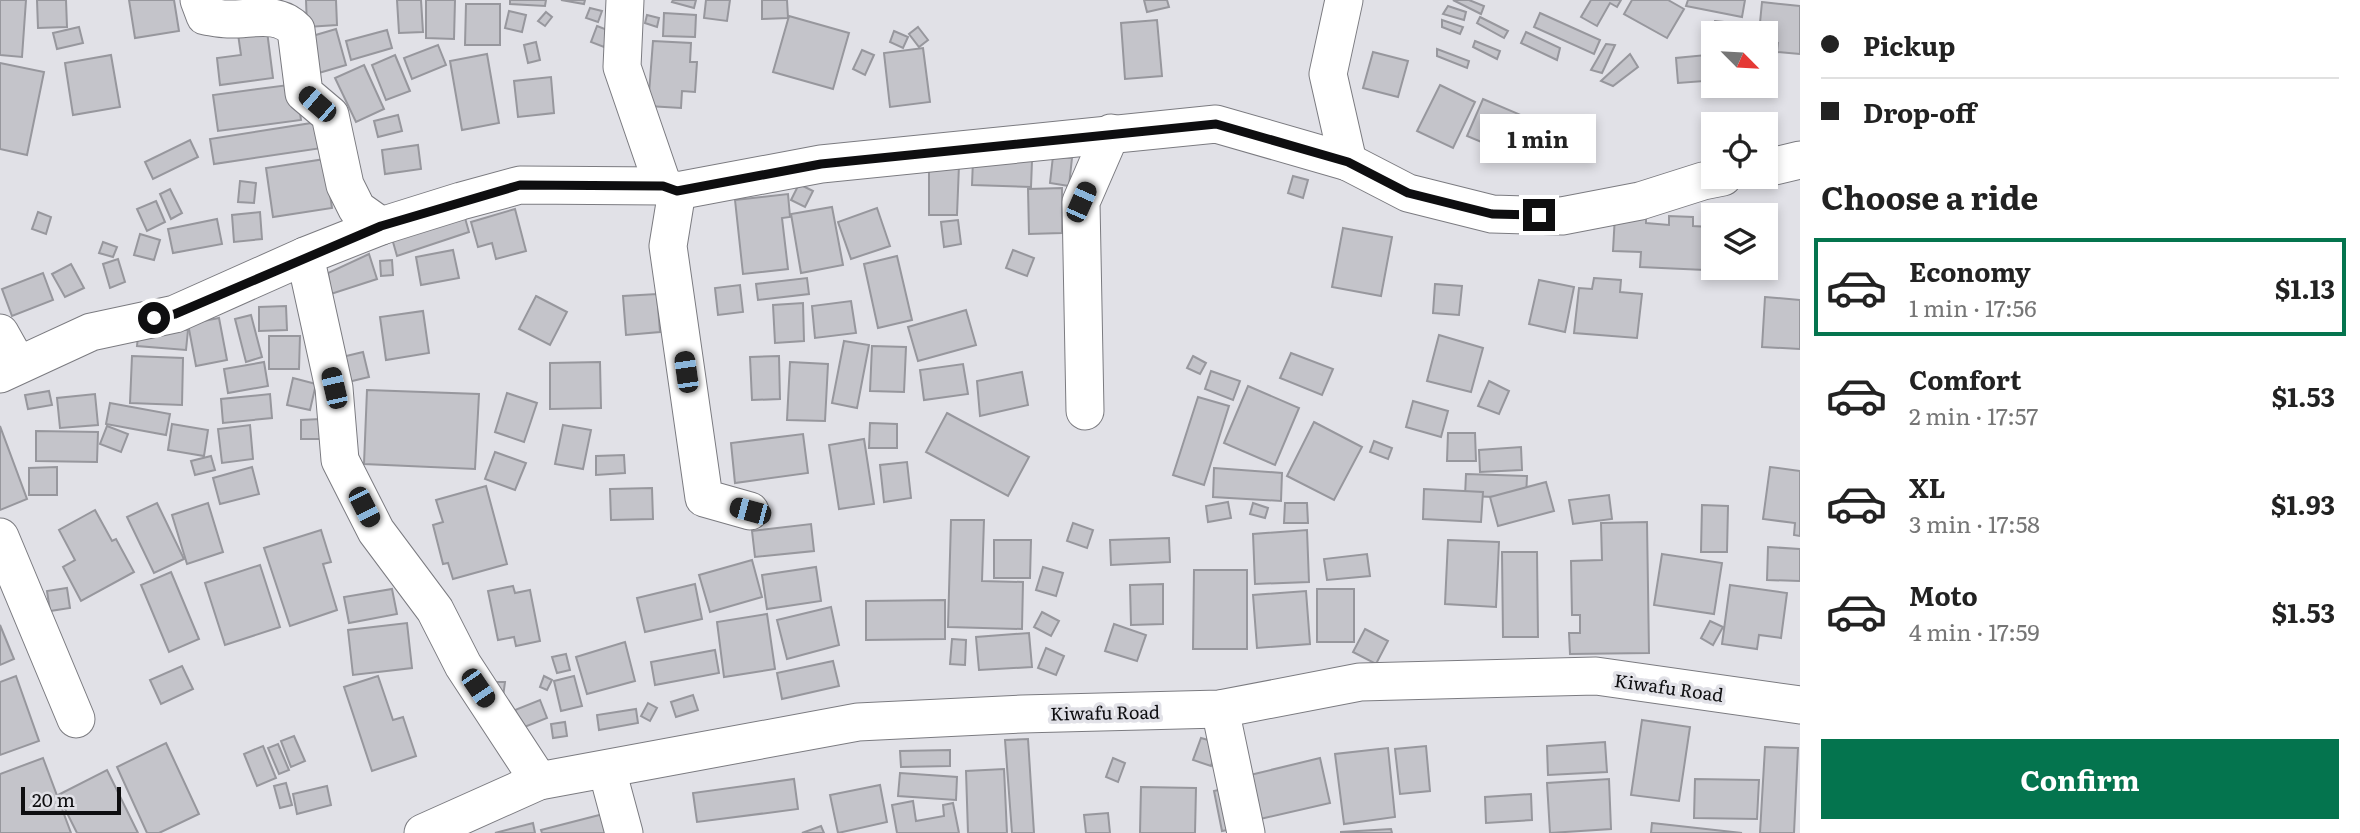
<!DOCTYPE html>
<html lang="en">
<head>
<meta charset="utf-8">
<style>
  body { margin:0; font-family:Literata,serif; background:#f6f6f6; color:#222; height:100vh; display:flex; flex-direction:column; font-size:26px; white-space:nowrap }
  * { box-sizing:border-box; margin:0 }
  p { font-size:23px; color:#767676 }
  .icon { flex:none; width:38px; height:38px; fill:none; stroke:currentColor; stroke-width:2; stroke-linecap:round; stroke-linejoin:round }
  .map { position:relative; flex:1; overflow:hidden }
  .drawer { display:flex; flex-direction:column; background:#fff; width:560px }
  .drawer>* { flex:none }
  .banner { display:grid; align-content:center; height:154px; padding:0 21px; background:#fff }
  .needle { width:46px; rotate:114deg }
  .controls { position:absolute; left:1701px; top:21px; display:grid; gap:14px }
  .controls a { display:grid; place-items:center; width:77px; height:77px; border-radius:0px; background:#fff; box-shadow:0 4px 10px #0003; font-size:35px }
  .scale { position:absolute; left:21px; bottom:18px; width:100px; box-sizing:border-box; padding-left:7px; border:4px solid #0e0e10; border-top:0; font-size:19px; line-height:24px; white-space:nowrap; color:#0e0e10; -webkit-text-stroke:5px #e1e1e7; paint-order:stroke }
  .end { position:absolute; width:32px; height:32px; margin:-16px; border:9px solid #0e0e10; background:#fff; box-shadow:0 0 0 4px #fff }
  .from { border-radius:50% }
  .bubble { position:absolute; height:49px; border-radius:0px; background:#fff; box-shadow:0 4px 10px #0003; font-size:23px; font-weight:700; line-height:49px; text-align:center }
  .car { position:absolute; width:21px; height:42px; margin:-21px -10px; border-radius:9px; box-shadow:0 0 5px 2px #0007; background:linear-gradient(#222 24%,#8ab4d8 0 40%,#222 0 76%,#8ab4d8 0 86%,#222 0) }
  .banner b { display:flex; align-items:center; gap:24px; height:66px; font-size:26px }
  .banner b+b { border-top:2px solid #e0e0e0 }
  .banner i { width:18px; height:18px; background:#222 }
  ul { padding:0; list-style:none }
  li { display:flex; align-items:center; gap:21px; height:98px; margin:0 14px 10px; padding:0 7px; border:4px solid transparent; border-radius:0px }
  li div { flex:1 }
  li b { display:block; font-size:26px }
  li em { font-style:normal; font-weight:700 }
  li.active { border-color:#04744e }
  li>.icon { width:63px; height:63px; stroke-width:1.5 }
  h2 { padding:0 21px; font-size:32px; line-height:84px }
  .primary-button { display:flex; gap:14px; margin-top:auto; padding:14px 21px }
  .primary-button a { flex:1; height:80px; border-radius:0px; background:#04744e; color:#fff; font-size:28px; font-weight:700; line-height:80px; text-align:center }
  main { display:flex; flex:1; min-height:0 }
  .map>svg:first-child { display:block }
  .building { fill:#c4c4ca; stroke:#97979d; stroke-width:2 }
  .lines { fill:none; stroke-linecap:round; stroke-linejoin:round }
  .minor-casing { stroke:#7b7b80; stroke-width:39 }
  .minor { stroke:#fff; stroke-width:37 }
  .route { stroke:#0e0e10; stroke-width:9 }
  .labels { text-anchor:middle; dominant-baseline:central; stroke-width:7; stroke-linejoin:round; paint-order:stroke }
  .street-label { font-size:18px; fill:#0e0e10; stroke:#e1e1e7 }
</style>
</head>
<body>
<main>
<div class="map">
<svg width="1800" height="833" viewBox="0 0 1800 833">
  <rect width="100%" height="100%" fill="#e1e1e7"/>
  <g class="building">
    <polygon points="0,0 26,0 22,57 0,55"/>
    <polygon points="37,0 66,0 67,27 38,28"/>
    <polygon points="129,0 174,0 179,31 135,38"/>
    <polygon points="306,0 336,0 337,25 307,27"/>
    <polygon points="397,0 421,0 423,32 399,33"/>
    <polygon points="426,0 455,0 454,39 426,38"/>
    <polygon points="510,0 546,0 545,6 510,4"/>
    <polygon points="561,0 585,0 584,4"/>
    <polygon points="673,0 696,0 694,8 672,2"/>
    <polygon points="706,0 730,0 727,21 704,18"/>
    <polygon points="762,0 787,0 788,18 762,19"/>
    <polygon points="1144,0 1167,0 1169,7 1147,12"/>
    <polygon points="1453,0 1469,0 1484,6 1481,14"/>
    <polygon points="1591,0 1621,0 1617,7 1610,3 1597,26 1581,17"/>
    <polygon points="1632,0 1668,0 1684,9 1667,38 1624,14"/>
    <polygon points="1688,0 1745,0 1742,17 1686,6"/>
    <polygon points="1762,2 1800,6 1800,54 1777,52 1778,43 1766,42 1766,33 1759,33"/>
    <polygon points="466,4 500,4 500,45 465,45"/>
    <polygon points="1448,6 1466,12 1464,20 1443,14"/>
    <polygon points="590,8 602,11 598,22 586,18"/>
    <polygon points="509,11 526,15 522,32 505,28"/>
    <polygon points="546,12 552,17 545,26 538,21"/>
    <polygon points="664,13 696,15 695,37 663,36"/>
    <polygon points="1540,13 1600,40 1594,54 1534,27"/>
    <polygon points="647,15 659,18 657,27 645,23"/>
    <polygon points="789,16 849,33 833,89 773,72"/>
    <polygon points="1480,17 1508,31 1504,38 1477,23"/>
    <polygon points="1157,20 1162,76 1125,79 1121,23"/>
    <polygon points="1442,20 1463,27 1460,34 1442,27"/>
    <polygon points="1715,21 1742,24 1741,33 1714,33"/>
    <polygon points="597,26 610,31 604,47 591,42"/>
    <polygon points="79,27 83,43 57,49 53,33"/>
    <polygon points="918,27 928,40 919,47 909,34"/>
    <polygon points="336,29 346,65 312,75 302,39"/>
    <polygon points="387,30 392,48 351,60 346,41"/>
    <polygon points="267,31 273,78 220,85 217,58 241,55 238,34"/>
    <polygon points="894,31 908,37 903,48 890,42"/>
    <polygon points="1526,32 1560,48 1557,60 1521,43"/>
    <polygon points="653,41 691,43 690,62 697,62 695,92 682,91 681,108 648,106"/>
    <polygon points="1475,41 1500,51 1497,59 1473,47"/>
    <polygon points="536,42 540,60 528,63 524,45"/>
    <polygon points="1606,44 1615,45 1602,73 1591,70"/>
    <polygon points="438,45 446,65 412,79 404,58"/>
    <polygon points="923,48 930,102 890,107 884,53"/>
    <polygon points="1437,49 1469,61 1467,68 1437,56"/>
    <polygon points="862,50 874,55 865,75 853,69"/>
    <polygon points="1771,50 1776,73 1766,75 1766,51"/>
    <polygon points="1373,52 1408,61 1398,97 1363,88"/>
    <polygon points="487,54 499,123 462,130 450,61"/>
    <polygon points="1630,54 1638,67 1613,86 1601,81"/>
    <polygon points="111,55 120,107 73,115 65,63"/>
    <polygon points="395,55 410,91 386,100 372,65"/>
    <polygon points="1706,55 1707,67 1713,66 1713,86 1717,86 1705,87 1704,81 1678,83 1676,58"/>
    <polygon points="0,63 44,72 27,155 0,149"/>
    <polygon points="364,65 384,109 356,122 335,78"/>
    <polygon points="551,77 554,113 518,117 514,81"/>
    <polygon points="296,84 301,120 218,131 213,95"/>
    <polygon points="1440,85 1475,102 1453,148 1417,131"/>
    <polygon points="1483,99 1542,124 1527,161 1467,136"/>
    <polygon points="398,115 402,131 378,137 374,121"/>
    <polygon points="318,122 322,148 214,164 210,139"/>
    <polygon points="190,140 198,157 153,179 145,162"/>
    <polygon points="418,145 421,169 385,174 382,150"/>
    <polygon points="1053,156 1072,158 1069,186 1050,183"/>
    <polygon points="325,159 332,208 273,217 266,168"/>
    <polygon points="973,160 1032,161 1031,187 972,185"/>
    <polygon points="929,165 959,165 957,215 929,215"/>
    <polygon points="1293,176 1308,180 1303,198 1288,193"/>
    <polygon points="240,181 256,183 254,203 238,202"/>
    <polygon points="799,184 813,191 805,207 791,200"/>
    <polygon points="1062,188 1062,233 1029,234 1028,189"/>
    <polygon points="170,189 182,213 171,219 160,194"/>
    <polygon points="788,194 790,217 782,218 788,269 743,274 735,200"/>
    <polygon points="156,201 165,222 147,231 137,209"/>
    <polygon points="832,207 843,265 801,273 791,214"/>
    <polygon points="877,208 890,246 851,259 838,222"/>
    <polygon points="515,209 526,251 496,259 492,243 478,247 471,222"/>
    <polygon points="463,211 469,232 397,256 391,235"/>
    <polygon points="38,212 51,217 46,234 32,229"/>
    <polygon points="260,212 262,239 234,242 232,215"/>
    <polygon points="1615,215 1646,216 1646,223 1669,225 1669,216 1693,217 1693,226 1710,227 1709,236 1713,236 1713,268 1750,268 1749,272 1640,267 1641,252 1613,251"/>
    <polygon points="217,219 222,244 173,253 168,229"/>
    <polygon points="958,220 961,244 944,247 941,222"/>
    <polygon points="1343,228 1392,237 1381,296 1332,287"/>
    <polygon points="140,234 160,240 154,260 134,255"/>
    <polygon points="103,242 117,247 113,257 99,253"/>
    <polygon points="453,250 459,278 421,285 416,257"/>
    <polygon points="1013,250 1034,258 1027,276 1006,268"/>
    <polygon points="369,254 377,279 331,294 328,273"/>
    <polygon points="897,256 912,320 878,328 864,264"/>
    <polygon points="118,259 125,282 110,288 103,264"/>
    <polygon points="392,260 393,275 381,276 380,261"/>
    <polygon points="71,264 84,288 65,297 52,274"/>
    <polygon points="43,273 53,300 12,316 2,289"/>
    <polygon points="807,278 809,294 758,300 756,284"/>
    <polygon points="1594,278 1621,280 1620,292 1642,294 1637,338 1574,333 1579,288 1592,289"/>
    <polygon points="1539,280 1574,287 1565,332 1529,324"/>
    <polygon points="1435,284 1462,286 1459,315 1433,313"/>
    <polygon points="740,285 743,312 718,315 715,288"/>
    <polygon points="657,294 660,332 626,335 623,296"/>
    <polygon points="536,296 567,312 550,345 519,329"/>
    <polygon points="1765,297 1800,300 1800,349 1762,347"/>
    <polygon points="851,301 856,333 815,338 812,306"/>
    <polygon points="803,303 804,341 775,343 773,305"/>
    <polygon points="286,306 287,330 259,331 259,307"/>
    <polygon points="966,310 976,345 918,361 908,327"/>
    <polygon points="423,311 429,353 386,360 380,317"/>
    <polygon points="251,315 262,357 246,362 235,319"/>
    <polygon points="219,318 227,360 196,366 188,324"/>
    <polygon points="139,327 188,330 186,350 137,346"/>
    <polygon points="1439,335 1483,348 1471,392 1427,381"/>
    <polygon points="269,336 300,336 299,369 269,369"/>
    <polygon points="844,341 869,345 857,408 832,403"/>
    <polygon points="872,346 906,347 904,392 870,391"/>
    <polygon points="363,352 369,377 348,382 342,357"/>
    <polygon points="1291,353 1333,369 1322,395 1280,378"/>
    <polygon points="132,356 183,358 182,405 130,403"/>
    <polygon points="779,356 780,399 752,400 750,357"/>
    <polygon points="1193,356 1206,363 1200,374 1187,368"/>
    <polygon points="264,362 268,386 228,393 224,369"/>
    <polygon points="600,362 601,408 550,409 550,363"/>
    <polygon points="790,362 828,364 825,421 787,420"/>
    <polygon points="963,364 968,394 924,400 920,370"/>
    <polygon points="1211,371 1240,381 1233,400 1205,389"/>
    <polygon points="1022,372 1028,405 980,416 977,381"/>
    <polygon points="293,378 316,384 310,410 287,405"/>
    <polygon points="1489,381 1509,391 1499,414 1478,406"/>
    <polygon points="1248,386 1299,408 1275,465 1224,443"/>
    <polygon points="367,390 479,394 475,469 364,464"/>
    <polygon points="49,391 52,405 28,409 25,395"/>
    <polygon points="507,393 537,403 524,442 495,432"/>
    <polygon points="95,394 98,425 60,428 57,398"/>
    <polygon points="270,394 272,418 223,423 221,399"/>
    <polygon points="1198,397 1229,406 1204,485 1173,475"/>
    <polygon points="1413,401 1448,411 1441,437 1406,427"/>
    <polygon points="110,403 170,414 166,435 106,424"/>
    <polygon points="947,413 1029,457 1008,496 926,452"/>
    <polygon points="320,419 320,439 301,439 301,420"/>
    <polygon points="1314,422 1362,447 1334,500 1287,476"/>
    <polygon points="870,423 897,424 897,448 869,448"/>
    <polygon points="172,424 208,430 204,456 168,450"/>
    <polygon points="250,425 253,459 222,463 218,429"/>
    <polygon points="563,425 591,430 583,469 555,464"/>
    <polygon points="0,426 27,499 0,510"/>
    <polygon points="107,426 128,434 121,452 100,444"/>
    <polygon points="36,431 98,432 97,462 36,461"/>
    <polygon points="1448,433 1475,433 1476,461 1447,461"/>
    <polygon points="803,434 808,473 735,483 731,443"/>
    <polygon points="864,439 874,504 839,509 829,445"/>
    <polygon points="1374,441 1392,448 1388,459 1370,452"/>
    <polygon points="1521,447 1522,470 1480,472 1479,450"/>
    <polygon points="495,452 526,463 515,490 485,479"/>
    <polygon points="624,455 625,473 596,475 596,456"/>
    <polygon points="211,456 215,470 195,475 191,461"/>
    <polygon points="907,462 911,498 884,502 880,465"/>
    <polygon points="57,467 57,495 29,495 29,468"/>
    <polygon points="252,467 259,494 220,504 213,478"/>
    <polygon points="1770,467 1800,471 1800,536 1794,535 1795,523 1763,519"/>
    <polygon points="1214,468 1282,473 1281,501 1213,497"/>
    <polygon points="1466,474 1527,476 1526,498 1465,496"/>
    <polygon points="1546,482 1554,511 1498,526 1490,497"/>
    <polygon points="486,486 507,564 453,579 448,563 443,564 433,525 443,522 436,500"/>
    <polygon points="652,488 653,519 611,520 610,489"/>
    <polygon points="1424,489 1483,492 1481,522 1423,519"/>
    <polygon points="1609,495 1612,519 1573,524 1569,500"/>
    <polygon points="1228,502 1231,518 1208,522 1206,506"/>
    <polygon points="157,503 184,559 154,573 127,517"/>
    <polygon points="208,503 223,552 187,564 172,515"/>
    <polygon points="1253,503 1268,508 1265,518 1250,514"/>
    <polygon points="1285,503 1307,503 1308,523 1284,523"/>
    <polygon points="1702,505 1728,506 1727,552 1701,552"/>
    <polygon points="95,510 112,541 116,539 134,572 81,601 63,567 75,560 59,530"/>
    <polygon points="951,520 984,520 982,581 1023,582 1022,629 948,627"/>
    <polygon points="1647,522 1649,653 1570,654 1569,633 1580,633 1580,615 1572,615 1571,561 1602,560 1601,523"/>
    <polygon points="1073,523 1093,530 1087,548 1067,541"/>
    <polygon points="811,524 814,551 755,557 752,531"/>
    <polygon points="321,530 331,562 323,564 337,610 290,626 264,548"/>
    <polygon points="1307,530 1309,582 1255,584 1253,534"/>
    <polygon points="1169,538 1170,562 1111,565 1110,540"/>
    <polygon points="994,540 1031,540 1030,578 994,578"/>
    <polygon points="1448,540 1499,542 1496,607 1445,604"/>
    <polygon points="1768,547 1800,549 1800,581 1767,580"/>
    <polygon points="1502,552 1537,552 1538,637 1503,637"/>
    <polygon points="1367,554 1370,576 1327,580 1324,559"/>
    <polygon points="1662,554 1722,563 1714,614 1654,605"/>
    <polygon points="752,560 762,597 710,612 699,575"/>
    <polygon points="260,565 280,627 225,645 205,583"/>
    <polygon points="816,567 821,601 767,609 762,575"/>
    <polygon points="1043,567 1063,573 1056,596 1036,590"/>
    <polygon points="1194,570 1247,570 1247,649 1193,649"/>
    <polygon points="171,572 199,639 169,652 141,585"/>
    <polygon points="695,584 702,619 645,632 637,598"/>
    <polygon points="1163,584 1163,624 1131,625 1130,585"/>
    <polygon points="1730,585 1787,593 1781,638 1759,635 1757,649 1722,644"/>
    <polygon points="513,586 515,593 530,590 540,641 516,646 514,637 498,640 488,591"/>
    <polygon points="67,588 70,608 50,611 47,591"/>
    <polygon points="392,589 397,614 349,623 344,597"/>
    <rect x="1317" y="589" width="37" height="53"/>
    <polygon points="1306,591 1310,644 1257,648 1253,595"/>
    <polygon points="945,600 945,639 866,640 866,601"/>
    <polygon points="831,607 839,645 787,659 777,620"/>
    <polygon points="1042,612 1059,621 1051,636 1034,627"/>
    <polygon points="767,614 775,669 724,677 717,622"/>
    <polygon points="1710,621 1723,627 1713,645 1701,638"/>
    <polygon points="407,623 412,668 353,675 348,630"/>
    <polygon points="1114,624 1146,635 1137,661 1105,651"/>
    <polygon points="0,625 14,659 0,665"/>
    <polygon points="1365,629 1388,641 1376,664 1353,652"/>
    <polygon points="1029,633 1032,667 979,670 976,637"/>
    <polygon points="952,639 966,640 965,665 950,664"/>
    <polygon points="625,642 635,681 587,694 576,657"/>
    <polygon points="1046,648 1064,656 1056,675 1038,668"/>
    <polygon points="715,650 719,673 655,685 651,662"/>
    <polygon points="566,654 570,670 557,673 552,657"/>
    <polygon points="833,661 839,686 782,699 777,673"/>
    <polygon points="182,666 193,689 161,704 150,680"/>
    <polygon points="16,676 39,741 0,755 0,682"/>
    <polygon points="378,676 393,720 403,717 416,756 372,771 344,687"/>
    <polygon points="544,676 552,680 547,690 540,687"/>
    <polygon points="574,676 582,706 561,711 554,681"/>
    <polygon points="491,682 505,682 503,697"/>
    <polygon points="693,695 698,710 676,717 671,702"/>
    <polygon points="540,700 547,718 522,728 515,710"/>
    <polygon points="648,703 657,708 650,721 641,716"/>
    <polygon points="636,709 638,723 599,730 597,715"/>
    <polygon points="1642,720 1690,727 1679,801 1631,795"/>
    <polygon points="565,722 567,736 553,738 551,724"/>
    <polygon points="294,736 305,761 291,767 281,741"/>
    <polygon points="1201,738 1219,743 1211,766 1193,760"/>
    <polygon points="1028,739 1034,833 1012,833 1005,740"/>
    <polygon points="1605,742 1607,772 1548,775 1547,746"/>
    <polygon points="166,743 199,814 159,833 147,833 117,767"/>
    <polygon points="278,744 289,770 279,774 268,748"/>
    <polygon points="263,746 276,778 257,786 244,754"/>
    <polygon points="1426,746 1430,791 1400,794 1395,749"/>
    <polygon points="1765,747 1798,748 1794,833 1760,833"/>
    <polygon points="1388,748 1395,817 1344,824 1335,754"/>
    <polygon points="950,750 950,766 901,767 900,751"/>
    <polygon points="43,758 71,833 0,833 0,774"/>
    <polygon points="1113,758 1125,763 1118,782 1106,777"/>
    <polygon points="1320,758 1330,803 1260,819 1250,775"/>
    <polygon points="1004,769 1007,833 968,833 966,771"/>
    <polygon points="107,770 138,833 77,833 58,795"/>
    <polygon points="900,773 957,777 956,800 898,796"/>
    <polygon points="794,779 798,809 697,822 693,793"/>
    <polygon points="1609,779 1611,829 1550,833 1547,783"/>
    <polygon points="1695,779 1759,780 1757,819 1694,818"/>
    <polygon points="286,783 292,805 280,808 274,786"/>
    <polygon points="880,785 887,822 838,833 830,795"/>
    <polygon points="327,786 331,805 297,814 293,794"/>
    <polygon points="1235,786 1243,827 1222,831 1214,791"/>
    <polygon points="1141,787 1196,788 1195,833 1140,833"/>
    <polygon points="1531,794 1532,820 1486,823 1485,797"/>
    <polygon points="913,801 916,821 944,816 943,805 953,803 959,833 897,833 892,805"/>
    <polygon points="611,812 617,833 542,833 541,830"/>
    <polygon points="1108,813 1110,833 1086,833 1084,815"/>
    <polygon points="533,823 535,833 495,833"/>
    <polygon points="1652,823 1742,833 1651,833"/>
    <polygon points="821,826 824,833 802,833"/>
    <polygon points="1391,829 1392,833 1341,833 1341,832"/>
  </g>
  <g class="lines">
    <g class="minor-casing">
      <g id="minor">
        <path d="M 199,0 L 205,16 C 212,17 220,19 227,19 C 252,20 277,10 296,30 L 304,93 L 330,115 L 345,185 L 357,209 L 381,226"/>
        <polyline points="625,0 622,67 663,186"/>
        <polyline points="1344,0 1328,74 1348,162"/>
        <polyline points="1766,168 1800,160"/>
        <polyline points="677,191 668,246 704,498 750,511"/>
        <polyline points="305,256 334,388 340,460 376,531 435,610 463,665 539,781"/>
        <polyline points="0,333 18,365"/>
        <polyline points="0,374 91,332 175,314 305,256 381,226 461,201 520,185 663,186 677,191 821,164 1216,124 1348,162 1408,193 1492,214 1562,216 1640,201 1703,181 1723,177"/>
        <polyline points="1085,411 1081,202 1111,133"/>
        <polyline points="0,537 76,719"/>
        <polyline points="1220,709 1246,833"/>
        <polyline points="607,770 624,833"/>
        <polyline points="423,833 539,781 858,722 1022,714 1220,709 1360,682 1596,676 1800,705"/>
      </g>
    </g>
    <use href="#minor" class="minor"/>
  </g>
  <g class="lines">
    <polyline class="route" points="154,318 175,314 381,226 520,185 663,186 677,191 821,164 1216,124 1348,162 1408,193 1492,214 1539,215"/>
  </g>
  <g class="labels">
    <g class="street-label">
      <text transform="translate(1669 687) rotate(8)">Kiwafu Road</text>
      <text transform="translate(1105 712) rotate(-1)">Kiwafu Road</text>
    </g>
  </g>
</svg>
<div class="controls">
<a><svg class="needle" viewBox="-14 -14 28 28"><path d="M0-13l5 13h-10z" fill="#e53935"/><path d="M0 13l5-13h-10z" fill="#767676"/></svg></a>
<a><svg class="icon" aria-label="locate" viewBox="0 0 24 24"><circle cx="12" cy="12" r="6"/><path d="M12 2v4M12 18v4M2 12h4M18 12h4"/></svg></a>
<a><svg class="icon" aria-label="layers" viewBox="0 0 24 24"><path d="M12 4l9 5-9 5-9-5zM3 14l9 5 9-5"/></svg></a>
</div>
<div class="scale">20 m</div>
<i class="end from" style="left:154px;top:318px"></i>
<i class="end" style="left:1539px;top:215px"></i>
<div class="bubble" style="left:1480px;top:114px;width:116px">1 min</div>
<i class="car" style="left:317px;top:104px;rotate:311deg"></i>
<i class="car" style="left:1081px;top:202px;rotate:24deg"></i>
<i class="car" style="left:686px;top:372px;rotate:352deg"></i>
<i class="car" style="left:334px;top:388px;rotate:347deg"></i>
<i class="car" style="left:364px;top:507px;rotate:153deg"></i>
<i class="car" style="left:750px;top:511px;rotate:285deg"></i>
<i class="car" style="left:478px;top:688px;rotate:146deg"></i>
</div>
<section class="drawer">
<div class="banner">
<b><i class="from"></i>Pickup</b>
<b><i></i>Drop-off</b>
</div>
<h2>Choose a ride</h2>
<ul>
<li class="active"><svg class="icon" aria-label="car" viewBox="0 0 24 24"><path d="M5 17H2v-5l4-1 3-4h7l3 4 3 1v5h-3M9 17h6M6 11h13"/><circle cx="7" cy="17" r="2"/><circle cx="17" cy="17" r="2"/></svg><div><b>Economy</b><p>1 min · 17:56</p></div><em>$1.13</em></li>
<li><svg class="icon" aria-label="car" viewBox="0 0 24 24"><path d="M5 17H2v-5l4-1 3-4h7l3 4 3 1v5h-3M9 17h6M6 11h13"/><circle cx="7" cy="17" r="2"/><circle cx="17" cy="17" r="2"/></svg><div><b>Comfort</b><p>2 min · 17:57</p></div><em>$1.53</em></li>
<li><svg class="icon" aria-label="car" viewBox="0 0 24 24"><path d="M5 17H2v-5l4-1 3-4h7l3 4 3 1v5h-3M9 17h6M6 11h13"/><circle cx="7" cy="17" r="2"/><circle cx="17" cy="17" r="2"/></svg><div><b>XL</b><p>3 min · 17:58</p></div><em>$1.93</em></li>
<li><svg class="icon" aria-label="car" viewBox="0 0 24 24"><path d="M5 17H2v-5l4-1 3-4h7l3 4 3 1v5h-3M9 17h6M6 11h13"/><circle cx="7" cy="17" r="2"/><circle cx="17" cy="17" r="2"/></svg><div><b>Moto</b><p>4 min · 17:59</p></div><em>$1.53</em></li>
</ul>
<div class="primary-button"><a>Confirm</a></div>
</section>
</main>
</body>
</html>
